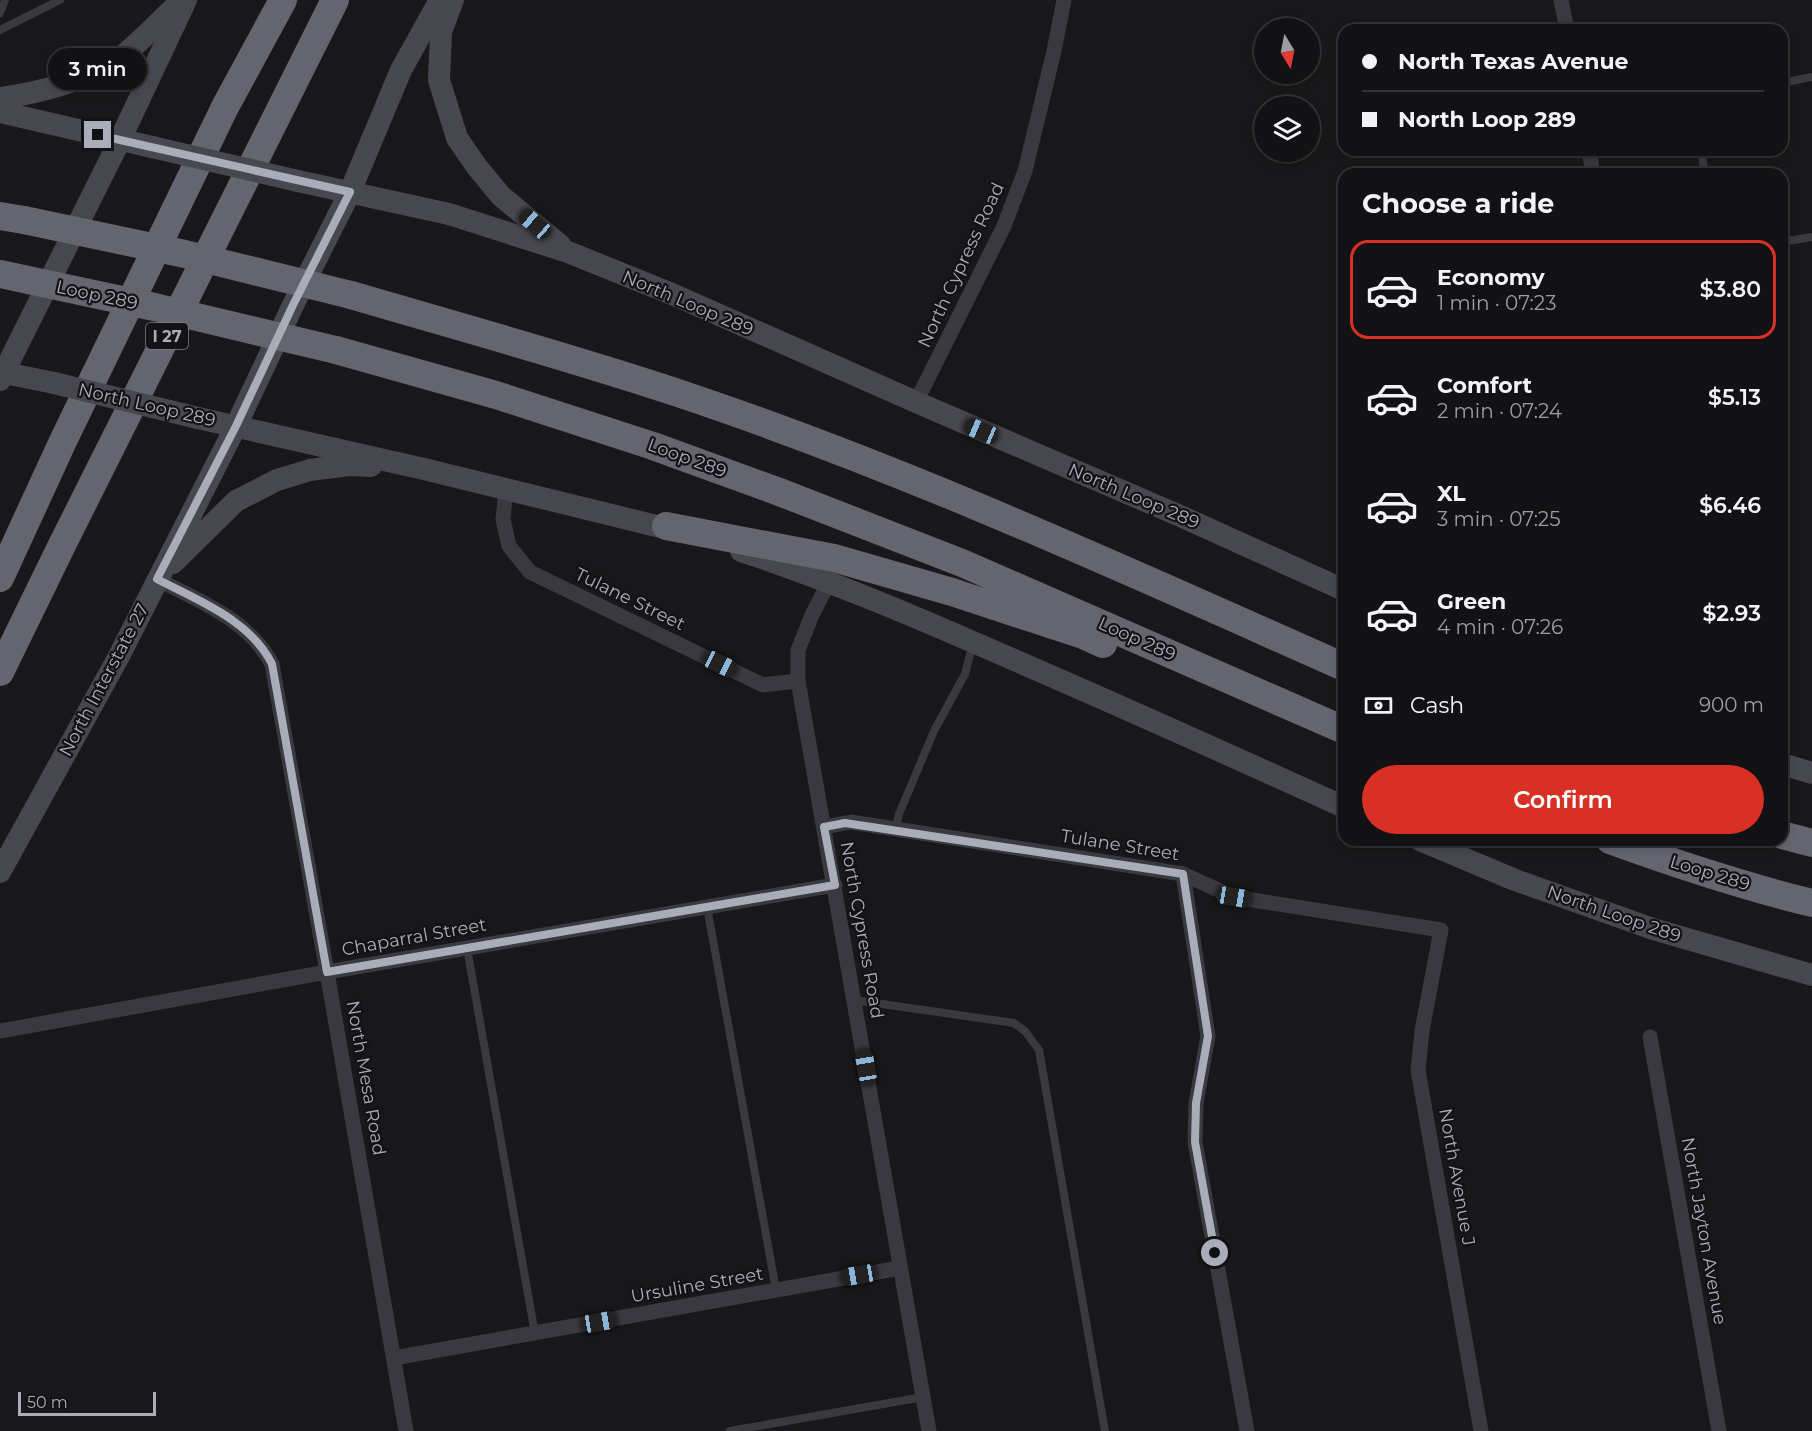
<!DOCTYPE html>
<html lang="en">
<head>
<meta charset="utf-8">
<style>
  body { margin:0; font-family:Montserrat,sans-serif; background:#1b1b1d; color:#f1f3f6; height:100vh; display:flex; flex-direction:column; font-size:22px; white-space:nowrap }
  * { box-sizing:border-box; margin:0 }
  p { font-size:20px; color:#9c9ea0 }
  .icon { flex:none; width:33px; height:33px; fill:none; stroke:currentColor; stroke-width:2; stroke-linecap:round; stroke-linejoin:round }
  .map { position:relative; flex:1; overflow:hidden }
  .panel { position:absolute; left:1338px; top:168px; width:450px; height:678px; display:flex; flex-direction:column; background:#121214; border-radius:18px; box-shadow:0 3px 9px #0003,0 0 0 2px #313234 }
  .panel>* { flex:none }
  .top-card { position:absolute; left:1338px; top:24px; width:450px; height:132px; border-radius:18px; box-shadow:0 3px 9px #0003,0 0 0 2px #313234; display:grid; align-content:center; height:132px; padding:0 24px; background:#121214 }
  .needle { width:39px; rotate:170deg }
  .tools { position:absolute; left:1254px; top:18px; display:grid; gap:12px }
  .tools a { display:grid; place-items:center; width:66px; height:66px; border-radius:50%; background:#121214; box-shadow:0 3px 9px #0003,0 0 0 2px #313234; font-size:30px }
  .scale { position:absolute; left:18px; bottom:15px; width:138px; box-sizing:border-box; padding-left:6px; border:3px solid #aaacba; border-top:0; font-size:16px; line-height:21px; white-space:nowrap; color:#aaacba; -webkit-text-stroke:4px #131315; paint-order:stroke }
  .end { position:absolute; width:27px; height:27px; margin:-14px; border:8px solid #aaacba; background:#111; box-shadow:0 0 0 3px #111 }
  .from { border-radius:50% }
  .bubble { position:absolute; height:42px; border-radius:21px; background:#121214; box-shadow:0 3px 9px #0003,0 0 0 2px #313234; font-size:20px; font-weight:600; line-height:42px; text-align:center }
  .car { position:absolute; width:18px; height:36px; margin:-18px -9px; border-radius:8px; box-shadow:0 0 4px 2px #0007; background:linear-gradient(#222 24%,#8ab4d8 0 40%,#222 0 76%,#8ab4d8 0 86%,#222 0) }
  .top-card b { display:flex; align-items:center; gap:21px; height:57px; font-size:22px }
  .top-card b+b { border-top:2px solid #313234 }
  .top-card i { width:15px; height:15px; background:#f1f3f6 }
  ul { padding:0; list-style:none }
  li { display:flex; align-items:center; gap:18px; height:99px; margin:0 12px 9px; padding:0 12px; border:3px solid transparent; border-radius:18px }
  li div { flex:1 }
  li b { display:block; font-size:22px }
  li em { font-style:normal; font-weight:600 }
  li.selected { border-color:#d93025 }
  li>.icon { width:54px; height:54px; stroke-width:1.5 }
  h2 { padding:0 24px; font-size:27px; line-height:72px }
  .pay { display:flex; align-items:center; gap:15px; height:66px; padding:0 24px; font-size:22px }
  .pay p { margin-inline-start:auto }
  .action { display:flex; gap:12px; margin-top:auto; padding:12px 24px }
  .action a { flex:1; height:69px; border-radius:36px; background:#d93025; color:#fff; font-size:24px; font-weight:600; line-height:69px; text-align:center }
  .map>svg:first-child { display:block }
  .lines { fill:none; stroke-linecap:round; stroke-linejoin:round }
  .lane { stroke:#39393f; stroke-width:8 }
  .street { stroke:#39393f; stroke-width:15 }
  .secondary { stroke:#47474f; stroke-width:22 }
  .highway { stroke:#656570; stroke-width:28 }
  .secondary-bridge { stroke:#47474f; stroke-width:22 }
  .highway-bridge { stroke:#656570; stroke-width:28 }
  .route { stroke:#aaacba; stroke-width:8 }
  .labels { text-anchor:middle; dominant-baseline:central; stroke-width:4.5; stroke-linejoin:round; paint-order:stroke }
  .shield { fill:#131315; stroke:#7d7e88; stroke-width:1.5 }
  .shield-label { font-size:16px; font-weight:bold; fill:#aaacba }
  .street-label { font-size:18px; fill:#aaacba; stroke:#131315 }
</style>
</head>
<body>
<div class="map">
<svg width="1812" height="1431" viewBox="0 0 1812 1431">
  <rect width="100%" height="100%" fill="#18181a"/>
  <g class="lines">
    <g class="lane">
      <polyline points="0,13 5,0"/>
      <polyline points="0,30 60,0"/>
      <polyline points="1782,83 1812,77"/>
      <polyline points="1701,150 1705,174"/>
      <polyline points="1782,242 1812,237"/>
      <polyline points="895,829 899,814 934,731 965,674 973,643"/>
      <polyline points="707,907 776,1290"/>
      <polyline points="467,948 535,1334"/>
      <polyline points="854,1000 1014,1023 1025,1031 1039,1050 1105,1431"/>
      <polyline points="730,1431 923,1397"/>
    </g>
    <g class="street">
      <polyline points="1561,0 1567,30"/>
      <polyline points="1589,150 1593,174"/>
      <polyline points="916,402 1004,226 1025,171 1054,51 1064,0"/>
      <polyline points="506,489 503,519 509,546 530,572 763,685 798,681"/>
      <path d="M 157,579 C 199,601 249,620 272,664 L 327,972 L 406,1431"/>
      <polyline points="829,582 812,615 798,650 798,681 929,1431"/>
      <polyline points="824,827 851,822 1183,874 1234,897 1441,930 1422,1031 1418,1070 1481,1431"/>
      <polyline points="1183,874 1208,1036 1196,1103 1195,1142 1247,1431"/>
      <polyline points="0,1031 327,972 835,885"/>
      <polyline points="1650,1037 1719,1431"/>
      <polyline points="394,1358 900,1268"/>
    </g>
    <g class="secondary">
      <polyline points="453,0 441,32 439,80 457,138 477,167 501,196 560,245"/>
      <path d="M 0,98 C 40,93 93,79 125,54 C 144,38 161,20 179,3"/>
      <polyline points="0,112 152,147"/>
      <polyline points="298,181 449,214 568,252 672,294 916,402 1178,515 1344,590"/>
      <polyline points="0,372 54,383"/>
      <polyline points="0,380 120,140 186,0"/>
      <polyline points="198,418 424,469 681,532"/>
      <path d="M 741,551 C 833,581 923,620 1012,659 C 1123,707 1234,757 1344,807"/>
      <polyline points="173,563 236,501 277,480 310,470 349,465 371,466"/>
      <polyline points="1782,764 1812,773"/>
      <polyline points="1420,840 1515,880 1653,929 1812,975"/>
      <polyline points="0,872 118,658 236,426 293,305 350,192 401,70 440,0"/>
    </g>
    <g class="highway">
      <polyline points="0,216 24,220"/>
      <path d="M 351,295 C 460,327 570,357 678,393 C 906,469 1125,570 1344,667"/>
      <polyline points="336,350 496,395 653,446 782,493 962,563 1344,730"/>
      <polyline points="666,526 834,558 952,592 1083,635 1103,644"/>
      <polyline points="0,578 63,441 225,107 283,0"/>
      <polyline points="0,672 62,545 335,0"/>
      <polyline points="1782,835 1812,843"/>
      <path d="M 1610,840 C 1676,864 1743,886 1812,903"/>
    </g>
    <g class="secondary-bridge">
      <polyline points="152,147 298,181"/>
      <polyline points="54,383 198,418"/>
    </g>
    <g class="highway-bridge">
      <polyline points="24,220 185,254 351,295"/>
      <polyline points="0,274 159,308 336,350"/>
    </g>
  </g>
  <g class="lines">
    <path class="route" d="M 98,135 L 350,192 L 293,305 L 236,426 L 157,579 C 199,601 250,620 272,664 L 327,972 L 835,885 L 824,827 L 845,823 L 1183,874 L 1208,1036 L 1196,1103 L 1195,1142 L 1215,1253"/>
  </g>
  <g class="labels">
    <rect class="shield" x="146" y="323" width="42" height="26" rx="4.5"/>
    <g class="shield-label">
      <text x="167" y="336">I 27</text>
    </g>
    <g class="street-label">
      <text transform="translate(961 265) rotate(-65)">North Cypress Road</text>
      <text transform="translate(97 295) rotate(12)">Loop 289</text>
      <text transform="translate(688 303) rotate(23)">North Loop 289</text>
      <text transform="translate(147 405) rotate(13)">North Loop 289</text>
      <text transform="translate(687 458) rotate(20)">Loop 289</text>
      <text transform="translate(1134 496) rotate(23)">North Loop 289</text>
      <text transform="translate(630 599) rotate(26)">Tulane Street</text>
      <text transform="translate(1137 639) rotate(24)">Loop 289</text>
      <text transform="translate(104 680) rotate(-62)">North Interstate 27</text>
      <text transform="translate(1120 845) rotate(9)">Tulane Street</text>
      <text transform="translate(1710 873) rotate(17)">Loop 289</text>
      <text transform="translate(1614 914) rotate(19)">North Loop 289</text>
      <text transform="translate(862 930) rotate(80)">North Cypress Road</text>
      <text transform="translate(414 937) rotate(-10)">Chaparral Street</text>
      <text transform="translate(366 1078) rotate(80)">North Mesa Road</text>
      <text transform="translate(1457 1177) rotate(80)">North Avenue J</text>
      <text transform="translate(1704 1231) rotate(80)">North Jayton Avenue</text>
      <text transform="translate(697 1285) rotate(-10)">Ursuline Street</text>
    </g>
  </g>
</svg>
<div class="tools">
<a><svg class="needle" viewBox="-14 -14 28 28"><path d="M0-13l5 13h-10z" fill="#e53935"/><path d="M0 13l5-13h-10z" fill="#9c9ea0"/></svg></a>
<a><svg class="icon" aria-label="layers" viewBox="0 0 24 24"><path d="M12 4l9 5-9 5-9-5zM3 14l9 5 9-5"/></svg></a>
</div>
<div class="scale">50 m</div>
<i class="end from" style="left:1215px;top:1253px"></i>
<i class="end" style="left:98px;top:135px"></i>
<div class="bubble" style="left:48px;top:48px;width:99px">3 min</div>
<i class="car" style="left:535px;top:224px;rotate:311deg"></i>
<i class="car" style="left:981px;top:431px;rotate:293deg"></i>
<i class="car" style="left:720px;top:664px;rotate:116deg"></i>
<i class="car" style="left:1234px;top:897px;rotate:99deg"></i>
<i class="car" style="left:866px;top:1067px;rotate:350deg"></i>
<i class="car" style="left:859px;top:1275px;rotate:260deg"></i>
<i class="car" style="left:599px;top:1322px;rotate:80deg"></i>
<div class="top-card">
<b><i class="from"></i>North Texas Avenue</b>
<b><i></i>North Loop 289</b>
</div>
<section class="panel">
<h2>Choose a ride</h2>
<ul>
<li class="selected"><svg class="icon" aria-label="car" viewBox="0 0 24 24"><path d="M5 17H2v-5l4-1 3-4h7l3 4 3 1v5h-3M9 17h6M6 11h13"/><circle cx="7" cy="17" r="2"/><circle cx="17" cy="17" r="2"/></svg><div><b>Economy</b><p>1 min · 07:23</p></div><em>$3.80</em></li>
<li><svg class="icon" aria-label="car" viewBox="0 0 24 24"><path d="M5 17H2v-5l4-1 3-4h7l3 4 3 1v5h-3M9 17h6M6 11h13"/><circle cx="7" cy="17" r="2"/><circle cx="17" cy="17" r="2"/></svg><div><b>Comfort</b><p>2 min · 07:24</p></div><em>$5.13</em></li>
<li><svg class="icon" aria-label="car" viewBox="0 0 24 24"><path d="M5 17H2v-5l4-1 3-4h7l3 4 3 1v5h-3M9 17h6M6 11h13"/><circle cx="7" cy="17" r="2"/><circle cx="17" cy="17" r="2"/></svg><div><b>XL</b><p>3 min · 07:25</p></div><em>$6.46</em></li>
<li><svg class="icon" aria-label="car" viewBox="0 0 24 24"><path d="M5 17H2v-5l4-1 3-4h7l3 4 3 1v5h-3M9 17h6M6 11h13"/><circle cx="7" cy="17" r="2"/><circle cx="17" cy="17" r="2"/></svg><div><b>Green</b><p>4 min · 07:26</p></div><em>$2.93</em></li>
</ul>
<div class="pay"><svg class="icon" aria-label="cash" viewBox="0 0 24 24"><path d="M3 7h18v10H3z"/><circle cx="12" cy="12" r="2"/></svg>Cash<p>900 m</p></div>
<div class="action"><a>Confirm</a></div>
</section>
</div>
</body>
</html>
